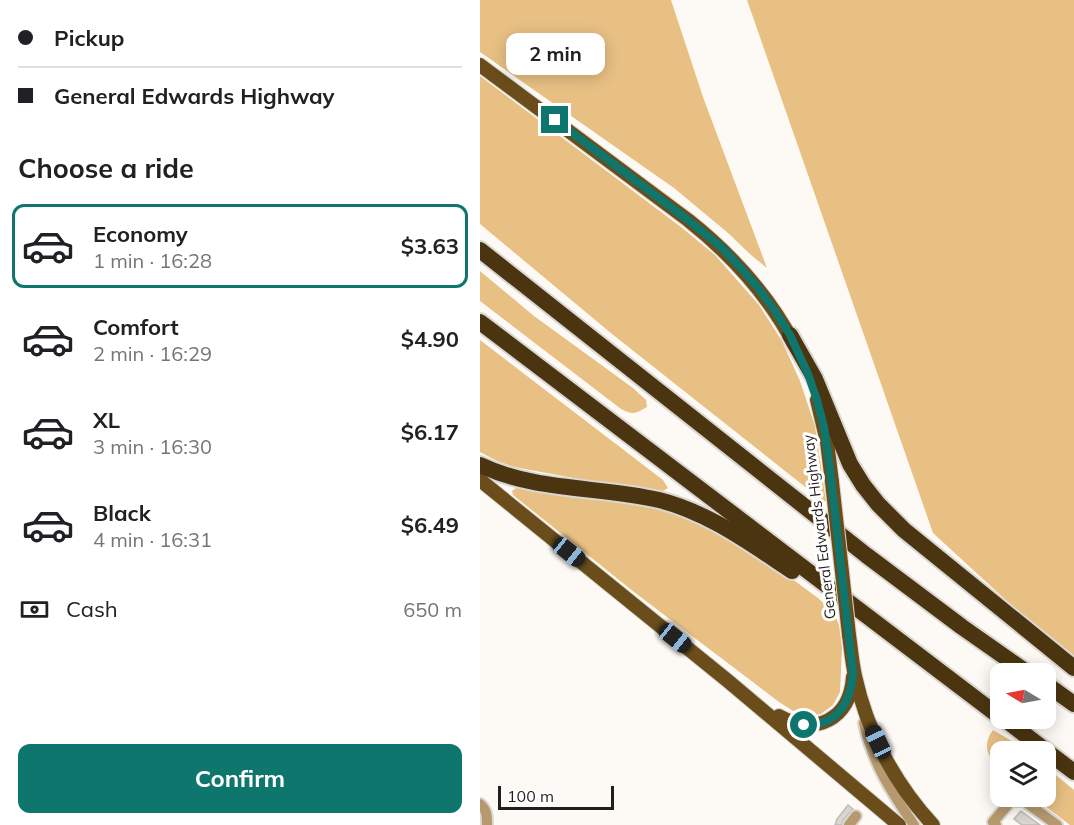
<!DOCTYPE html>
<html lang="en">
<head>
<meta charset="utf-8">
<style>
  body { margin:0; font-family:Mulish,sans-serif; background:#f2f2f2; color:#202124; height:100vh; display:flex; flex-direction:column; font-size:22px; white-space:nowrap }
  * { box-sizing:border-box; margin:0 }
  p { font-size:20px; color:#757577 }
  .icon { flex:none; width:33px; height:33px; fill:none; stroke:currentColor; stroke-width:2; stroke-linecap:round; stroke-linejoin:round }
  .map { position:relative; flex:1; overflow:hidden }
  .side { display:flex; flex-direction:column; background:#fff; width:480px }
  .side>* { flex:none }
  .hud { display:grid; align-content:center; height:132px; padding:0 18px; background:#fff }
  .needle { width:39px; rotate:280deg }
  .controls { position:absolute; left:510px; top:663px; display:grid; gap:12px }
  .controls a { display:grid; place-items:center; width:66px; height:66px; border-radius:12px; background:#fff; box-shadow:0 3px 15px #0003; font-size:30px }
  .scale { position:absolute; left:18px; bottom:15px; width:116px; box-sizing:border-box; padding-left:6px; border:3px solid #201f1d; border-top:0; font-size:16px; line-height:21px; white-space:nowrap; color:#201f1d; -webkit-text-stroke:4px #fff; paint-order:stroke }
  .end { position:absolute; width:27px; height:27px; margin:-14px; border:8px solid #0f766e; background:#fff; box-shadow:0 0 0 3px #fff }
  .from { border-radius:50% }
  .bubble { position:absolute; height:42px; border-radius:12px; background:#fff; box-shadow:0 3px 15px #0003; font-size:20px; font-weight:700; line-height:42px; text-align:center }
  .car { position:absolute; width:18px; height:36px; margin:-18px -9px; border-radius:8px; box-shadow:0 0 4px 2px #0007; background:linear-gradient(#222 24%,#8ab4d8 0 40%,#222 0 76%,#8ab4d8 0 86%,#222 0) }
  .hud b { display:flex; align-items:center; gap:21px; height:57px; font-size:22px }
  .hud b+b { border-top:2px solid #e0e0e0 }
  .hud i { width:15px; height:15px; background:#202124 }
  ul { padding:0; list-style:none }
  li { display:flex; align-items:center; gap:18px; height:84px; margin:0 12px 9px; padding:0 6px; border:3px solid transparent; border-radius:12px }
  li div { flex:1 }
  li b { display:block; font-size:22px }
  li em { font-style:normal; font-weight:700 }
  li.selected { border-color:#0f766e }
  li>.icon { width:54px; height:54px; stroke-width:1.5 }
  h2 { padding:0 18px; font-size:27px; line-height:72px }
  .pay { display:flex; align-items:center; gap:15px; height:66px; padding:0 18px; font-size:22px }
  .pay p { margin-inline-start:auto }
  .primary-button { display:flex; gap:12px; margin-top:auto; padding:12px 18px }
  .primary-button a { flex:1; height:69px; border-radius:12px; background:#0f766e; color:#fff; font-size:24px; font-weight:700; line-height:69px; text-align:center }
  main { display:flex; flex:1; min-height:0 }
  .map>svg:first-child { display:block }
  .forest { fill:#e8c084 }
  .building { fill:#d9d6d1; stroke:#bebbb6; stroke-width:1.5 }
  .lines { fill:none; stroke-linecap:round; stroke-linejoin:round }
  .minor-casing { stroke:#dad7d2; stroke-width:14 }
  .major-casing { stroke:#dad7d2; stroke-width:16 }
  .highway-casing { stroke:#dad7d2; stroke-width:20 }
  .minor { stroke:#b6996e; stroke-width:10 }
  .major { stroke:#6a4d1b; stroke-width:14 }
  .highway { stroke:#4b3510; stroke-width:16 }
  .major-bridge-casing { stroke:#dad7d2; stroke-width:16; stroke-linecap:butt }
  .major-bridge { stroke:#6a4d1b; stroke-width:14 }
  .route { stroke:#0f766e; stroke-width:8 }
  .labels { text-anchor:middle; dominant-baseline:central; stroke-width:6; stroke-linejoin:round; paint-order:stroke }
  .street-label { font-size:15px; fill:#201f1d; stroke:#fff }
</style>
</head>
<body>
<main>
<section class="side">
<div class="hud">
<b><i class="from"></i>Pickup</b>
<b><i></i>General Edwards Highway</b>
</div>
<h2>Choose a ride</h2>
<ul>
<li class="selected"><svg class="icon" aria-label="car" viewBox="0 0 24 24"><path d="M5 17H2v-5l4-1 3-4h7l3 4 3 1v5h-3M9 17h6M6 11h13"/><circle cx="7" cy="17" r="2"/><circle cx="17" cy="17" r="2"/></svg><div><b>Economy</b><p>1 min · 16:28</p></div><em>$3.63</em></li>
<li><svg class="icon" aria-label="car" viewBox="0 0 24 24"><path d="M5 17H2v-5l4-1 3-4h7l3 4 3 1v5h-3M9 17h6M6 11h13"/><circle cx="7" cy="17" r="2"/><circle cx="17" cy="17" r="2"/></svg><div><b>Comfort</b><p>2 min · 16:29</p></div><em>$4.90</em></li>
<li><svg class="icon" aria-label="car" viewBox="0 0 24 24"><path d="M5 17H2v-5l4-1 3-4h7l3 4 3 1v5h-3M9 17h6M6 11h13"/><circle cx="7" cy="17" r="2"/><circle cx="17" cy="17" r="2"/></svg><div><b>XL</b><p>3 min · 16:30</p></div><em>$6.17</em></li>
<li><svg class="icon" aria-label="car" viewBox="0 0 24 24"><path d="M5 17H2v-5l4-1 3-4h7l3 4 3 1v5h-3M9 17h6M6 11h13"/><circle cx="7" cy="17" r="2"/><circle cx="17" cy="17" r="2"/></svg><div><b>Black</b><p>4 min · 16:31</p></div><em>$6.49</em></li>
</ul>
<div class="pay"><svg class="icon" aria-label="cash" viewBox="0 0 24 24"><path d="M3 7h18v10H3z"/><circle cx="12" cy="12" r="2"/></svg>Cash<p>650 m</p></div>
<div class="primary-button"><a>Confirm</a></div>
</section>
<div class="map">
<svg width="594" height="825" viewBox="0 0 594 825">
  <rect width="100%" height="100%" fill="#fdfaf5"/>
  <g class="forest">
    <polygon points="0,0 191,0 223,97 287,268 271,255 248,233 194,188 0,52"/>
    <polygon points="267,0 594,0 594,656 552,624 453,533"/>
    <polygon points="0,76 201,227 235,255 279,305 302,341 320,381 335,426 346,501 343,501 132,334 0,224"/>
    <path d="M 0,271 L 54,316 L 153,388 L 166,400 L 167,407 C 155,414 153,415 141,409 L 0,301 Z"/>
    <polygon points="0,340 183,480 188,488 181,492 169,492 34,467 17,461 0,452"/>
    <polygon points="36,488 171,506 196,513 221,523 300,570 338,598 354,613 359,625 362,648 360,692 353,705 341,714 329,716 318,714 299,702 154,592 33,495 32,491"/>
    <path d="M 513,730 L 530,740 L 545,751 L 520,752 L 520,768 C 507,758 502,744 513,730 Z"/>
    <polygon points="566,767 594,790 594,825 590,825 553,797 566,796"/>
  </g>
  <g class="building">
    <polygon points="368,805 373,809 363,820 362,825 355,825 357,819"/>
    <polygon points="541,811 560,825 542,825 534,819"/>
  </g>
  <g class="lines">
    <g class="minor-casing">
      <g id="minor">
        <path d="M 384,723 C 392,762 412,793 434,825"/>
        <path d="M 0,804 C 7,810 7,816 7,825"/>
        <polyline points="369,825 376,816"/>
        <polyline points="516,825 513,822 531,801 544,801 577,825"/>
      </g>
    </g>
    <g class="major-casing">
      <g id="major">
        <path d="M 0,65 L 208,220 C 252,255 288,294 314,344"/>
        <polyline points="337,400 347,442 352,482"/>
        <polyline points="0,480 248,681 419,825"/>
        <path d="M 369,635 C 371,649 372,662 375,676 C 387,731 414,783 453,825"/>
        <path d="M 299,716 C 335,736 370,720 373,677"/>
      </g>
    </g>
    <g class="highway-casing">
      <g id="highway">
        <polyline points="0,250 386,555 482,627 549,674"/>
        <polyline points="0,322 520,717"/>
        <polyline points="310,335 335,379 370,464 383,485 398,504 424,530 594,668"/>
        <path d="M 0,465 C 57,492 120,486 179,500 C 228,512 271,544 312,571"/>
        <polyline points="566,684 594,704"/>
        <polyline points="523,718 594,772"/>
      </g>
    </g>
    <use href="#minor" class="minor"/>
    <use href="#major" class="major"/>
    <use href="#highway" class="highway"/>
    <g class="major-bridge-casing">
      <polyline id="major-bridge" points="352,482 369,635"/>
    </g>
    <use href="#major-bridge" class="major-bridge"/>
  </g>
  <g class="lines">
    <path class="route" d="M 75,120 L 208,220 L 240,246 L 260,267 L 279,289 L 295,311 L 310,335 L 328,374 L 337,400 L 344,427 L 350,469 L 373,673 C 371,703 357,726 324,725"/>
  </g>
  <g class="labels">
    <g class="street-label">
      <text transform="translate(339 527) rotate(-97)">General Edwards Highway</text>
    </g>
  </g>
</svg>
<div class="controls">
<a><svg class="needle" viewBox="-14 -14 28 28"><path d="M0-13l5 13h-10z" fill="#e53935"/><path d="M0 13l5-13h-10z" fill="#757577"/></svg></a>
<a><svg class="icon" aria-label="layers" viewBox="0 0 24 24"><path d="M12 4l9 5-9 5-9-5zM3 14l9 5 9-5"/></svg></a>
</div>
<div class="scale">100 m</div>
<i class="end from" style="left:324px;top:725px"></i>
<i class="end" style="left:75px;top:120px"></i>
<div class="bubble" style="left:26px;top:33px;width:99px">2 min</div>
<i class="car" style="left:89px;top:552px;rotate:129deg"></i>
<i class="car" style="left:195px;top:638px;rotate:129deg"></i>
<i class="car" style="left:398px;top:742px;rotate:335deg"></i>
</div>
</main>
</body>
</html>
